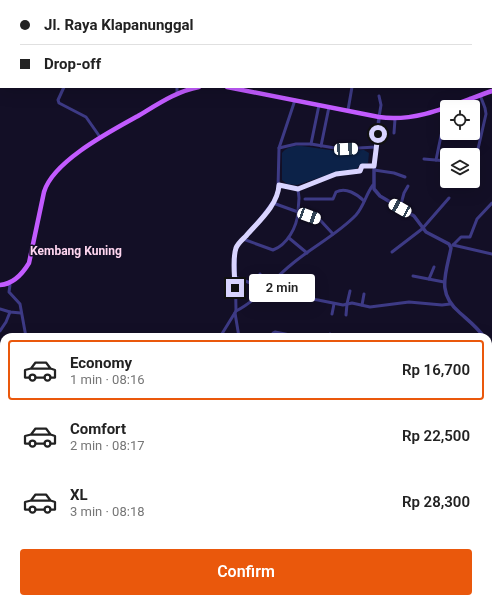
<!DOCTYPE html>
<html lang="en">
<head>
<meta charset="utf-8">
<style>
  body { margin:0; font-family:Roboto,sans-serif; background:#f6f6f6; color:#222; height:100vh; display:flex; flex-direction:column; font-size:15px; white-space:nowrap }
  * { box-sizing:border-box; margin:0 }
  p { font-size:13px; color:#767676 }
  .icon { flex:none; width:22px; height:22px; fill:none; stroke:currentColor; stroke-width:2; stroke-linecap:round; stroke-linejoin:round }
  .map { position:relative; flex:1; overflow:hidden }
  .sheet { position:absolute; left:0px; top:333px; width:492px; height:270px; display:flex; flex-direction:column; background:#fff; border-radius:12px 12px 0 0; box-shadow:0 4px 16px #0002 }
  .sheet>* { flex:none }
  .banner { position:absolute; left:0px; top:0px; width:492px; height:88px; box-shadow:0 4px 16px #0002; display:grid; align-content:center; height:88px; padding:0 20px; background:#fff }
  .fabs { position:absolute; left:440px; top:100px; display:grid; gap:8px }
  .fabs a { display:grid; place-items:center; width:40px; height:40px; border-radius:4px; background:#fff; box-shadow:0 4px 16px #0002; font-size:20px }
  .end { position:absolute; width:18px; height:18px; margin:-9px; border:5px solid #d9d4ff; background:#111; box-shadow:0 0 0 2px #111 }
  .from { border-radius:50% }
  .bubble { position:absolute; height:28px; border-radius:4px; background:#fff; box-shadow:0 4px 16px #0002; font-size:13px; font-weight:600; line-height:28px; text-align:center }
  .car { position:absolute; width:12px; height:24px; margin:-12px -6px; border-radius:5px; box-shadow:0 0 3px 1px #0007; background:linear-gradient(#fff 24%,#345 0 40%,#fff 0 76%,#345 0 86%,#fff 0) }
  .banner b { display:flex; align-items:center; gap:14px; height:38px; font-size:15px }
  .banner b+b { border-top:1px solid #e0e0e0 }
  .banner i { width:10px; height:10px; background:#222 }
  ul { padding:7px 0 0; list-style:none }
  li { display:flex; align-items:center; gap:12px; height:60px; margin:0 8px 6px; padding:0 12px; border:2px solid transparent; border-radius:4px }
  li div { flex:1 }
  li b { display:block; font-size:15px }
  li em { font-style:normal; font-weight:600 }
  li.on { border-color:#ea580c }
  li>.icon { width:36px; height:36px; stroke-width:1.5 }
  .primary-button { display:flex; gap:8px; margin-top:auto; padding:8px 20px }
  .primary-button a { flex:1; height:46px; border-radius:4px; background:#ea580c; color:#fff; font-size:16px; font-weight:600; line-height:46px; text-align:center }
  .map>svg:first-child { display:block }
  .water { fill:#0c2248 }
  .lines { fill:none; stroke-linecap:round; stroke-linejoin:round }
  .minor { stroke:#3d3a85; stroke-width:3 }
  .tertiary { stroke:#3d3a85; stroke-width:3.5 }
  .primary { stroke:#c25bff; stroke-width:4.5 }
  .route { stroke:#d9d4ff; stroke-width:5 }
  .labels { text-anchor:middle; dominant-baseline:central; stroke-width:3; stroke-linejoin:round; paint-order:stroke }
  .quarter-label { font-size:12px; font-weight:bold; fill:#ffd6f0; stroke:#130f26 }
</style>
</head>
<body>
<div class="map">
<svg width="492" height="603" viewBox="0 0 492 603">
  <rect width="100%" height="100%" fill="#130f26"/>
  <path class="water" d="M 302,146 L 337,151 L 364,150 L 369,153 L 368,163 L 360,165 L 354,171 L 333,173 L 297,185 L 287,184 L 282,180 L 282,153 C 287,146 295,146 302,146 Z"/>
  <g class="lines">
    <g class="minor">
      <polyline points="173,0 175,1"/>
      <polyline points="231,0 231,1"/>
      <polyline points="267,0 270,1"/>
      <polyline points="102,1 102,0"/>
      <polyline points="285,1 287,0"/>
      <polyline points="374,1 374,0"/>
      <polyline points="64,87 58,100 59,103 86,117 100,137"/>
      <polyline points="177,94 177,87"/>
      <polyline points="379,96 381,105 379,117"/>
      <polyline points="470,98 472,107"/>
      <polyline points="348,110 352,87"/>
      <polyline points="473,116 474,126"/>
      <polyline points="394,133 395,119"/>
      <polyline points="311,144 319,105"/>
      <polyline points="321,146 329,107"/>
      <polyline points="279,148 296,144 311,144 341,149 376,147"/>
      <polyline points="424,159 447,161"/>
      <polyline points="436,160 442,131"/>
      <polyline points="473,164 475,162 486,114 485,108 480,95"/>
      <polyline points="374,170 394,173 405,177"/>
      <polyline points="279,185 298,189 336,174 359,171 362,166 374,166"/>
      <polyline points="298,189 299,198 298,212 321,221 333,234"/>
      <path d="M 305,199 L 333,199 L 336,192 C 346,187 357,194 364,201"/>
      <polyline points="400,208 404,193 408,186"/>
      <polyline points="289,238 307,253"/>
      <path d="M 243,239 L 273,250 C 287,245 297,227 298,212 L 273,203"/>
      <polyline points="453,245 461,237 470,237 477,219 492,203"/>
      <polyline points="453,245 492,254"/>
      <polyline points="392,252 422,229 449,198"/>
      <polyline points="413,276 444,282"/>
      <polyline points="235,277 253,284 260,274"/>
      <polyline points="429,279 434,267"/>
      <polyline points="6,284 10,285 9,292 20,304 26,337"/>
      <polyline points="265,288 270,293 274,294 318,300 343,305 352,303 370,307 409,302 442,305 450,304"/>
      <polyline points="347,304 350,291"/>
      <polyline points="362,305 364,294"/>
      <polyline points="0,309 10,312 21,313"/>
      <path d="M 236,311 C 258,300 273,279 292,264 C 312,247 338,234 356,215 C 364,206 366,194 373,185"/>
      <polyline points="235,313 239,337"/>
      <polyline points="332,314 334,304"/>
      <polyline points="346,315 347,304"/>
      <polyline points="0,331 6,322 10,312"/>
      <polyline points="220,337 236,311 235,253 238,244 261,218 276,198 278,188 279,148 295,100"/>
      <polyline points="249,337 259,337"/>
      <polyline points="272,337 273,333 275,332 300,337"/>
      <polyline points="329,337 330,334"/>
      <polyline points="0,354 4,358"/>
      <polyline points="488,569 492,561"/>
      <polyline points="488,575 492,577"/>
      <polyline points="488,588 492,590"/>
      <polyline points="339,599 342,603"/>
      <polyline points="477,599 485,603"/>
    </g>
    <g class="tertiary">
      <path d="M 379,117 L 374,172 L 374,189 L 380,196 L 414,216 L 426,232 L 449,244 L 451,248 C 446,274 436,293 460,313 C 469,321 477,327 484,337"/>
      <polyline points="488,343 492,351"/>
    </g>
    <g class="primary">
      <path d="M 227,87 L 379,117 C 417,123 457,103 492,91"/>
      <path d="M 0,285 C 13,284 23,273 29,263 L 44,192 C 53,161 111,131 138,116 C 158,104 177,91 199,87"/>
    </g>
  </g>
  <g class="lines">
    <path class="route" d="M 235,288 C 235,276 232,260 236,248 C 238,243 242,240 246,236 C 258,222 278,205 279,185 L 298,189 L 336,174 L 360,171 L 362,166 L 374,166 L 378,134"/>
  </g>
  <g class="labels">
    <g class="quarter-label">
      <text x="76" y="251">Kembang Kuning</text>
    </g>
  </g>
</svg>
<div class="fabs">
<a><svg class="icon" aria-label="locate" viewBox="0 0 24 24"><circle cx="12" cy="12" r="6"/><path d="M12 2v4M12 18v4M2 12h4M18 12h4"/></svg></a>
<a><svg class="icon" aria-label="layers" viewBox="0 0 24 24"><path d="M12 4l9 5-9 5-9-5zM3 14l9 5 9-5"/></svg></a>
</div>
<i class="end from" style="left:378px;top:134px"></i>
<i class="end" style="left:235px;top:288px"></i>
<div class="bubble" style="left:249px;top:274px;width:66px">2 min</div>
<i class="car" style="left:346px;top:149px;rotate:87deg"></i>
<i class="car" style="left:400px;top:208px;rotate:299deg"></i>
<i class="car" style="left:309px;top:216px;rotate:110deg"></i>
<div class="banner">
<b><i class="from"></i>Jl. Raya Klapanunggal</b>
<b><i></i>Drop-off</b>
</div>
<section class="sheet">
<ul>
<li class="on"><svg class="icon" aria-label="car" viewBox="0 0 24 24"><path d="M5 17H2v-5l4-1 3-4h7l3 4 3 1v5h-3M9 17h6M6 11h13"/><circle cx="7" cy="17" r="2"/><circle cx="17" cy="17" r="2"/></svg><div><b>Economy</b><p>1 min · 08:16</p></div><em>Rp 16,700</em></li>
<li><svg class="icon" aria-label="car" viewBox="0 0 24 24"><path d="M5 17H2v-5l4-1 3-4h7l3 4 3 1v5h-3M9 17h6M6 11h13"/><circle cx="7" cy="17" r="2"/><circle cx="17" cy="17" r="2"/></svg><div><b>Comfort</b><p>2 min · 08:17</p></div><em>Rp 22,500</em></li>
<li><svg class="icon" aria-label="car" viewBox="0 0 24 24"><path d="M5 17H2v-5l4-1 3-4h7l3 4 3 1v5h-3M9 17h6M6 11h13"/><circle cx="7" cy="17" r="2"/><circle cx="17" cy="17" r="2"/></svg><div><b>XL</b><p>3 min · 08:18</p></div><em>Rp 28,300</em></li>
</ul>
<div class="primary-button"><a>Confirm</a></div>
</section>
</div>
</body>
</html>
